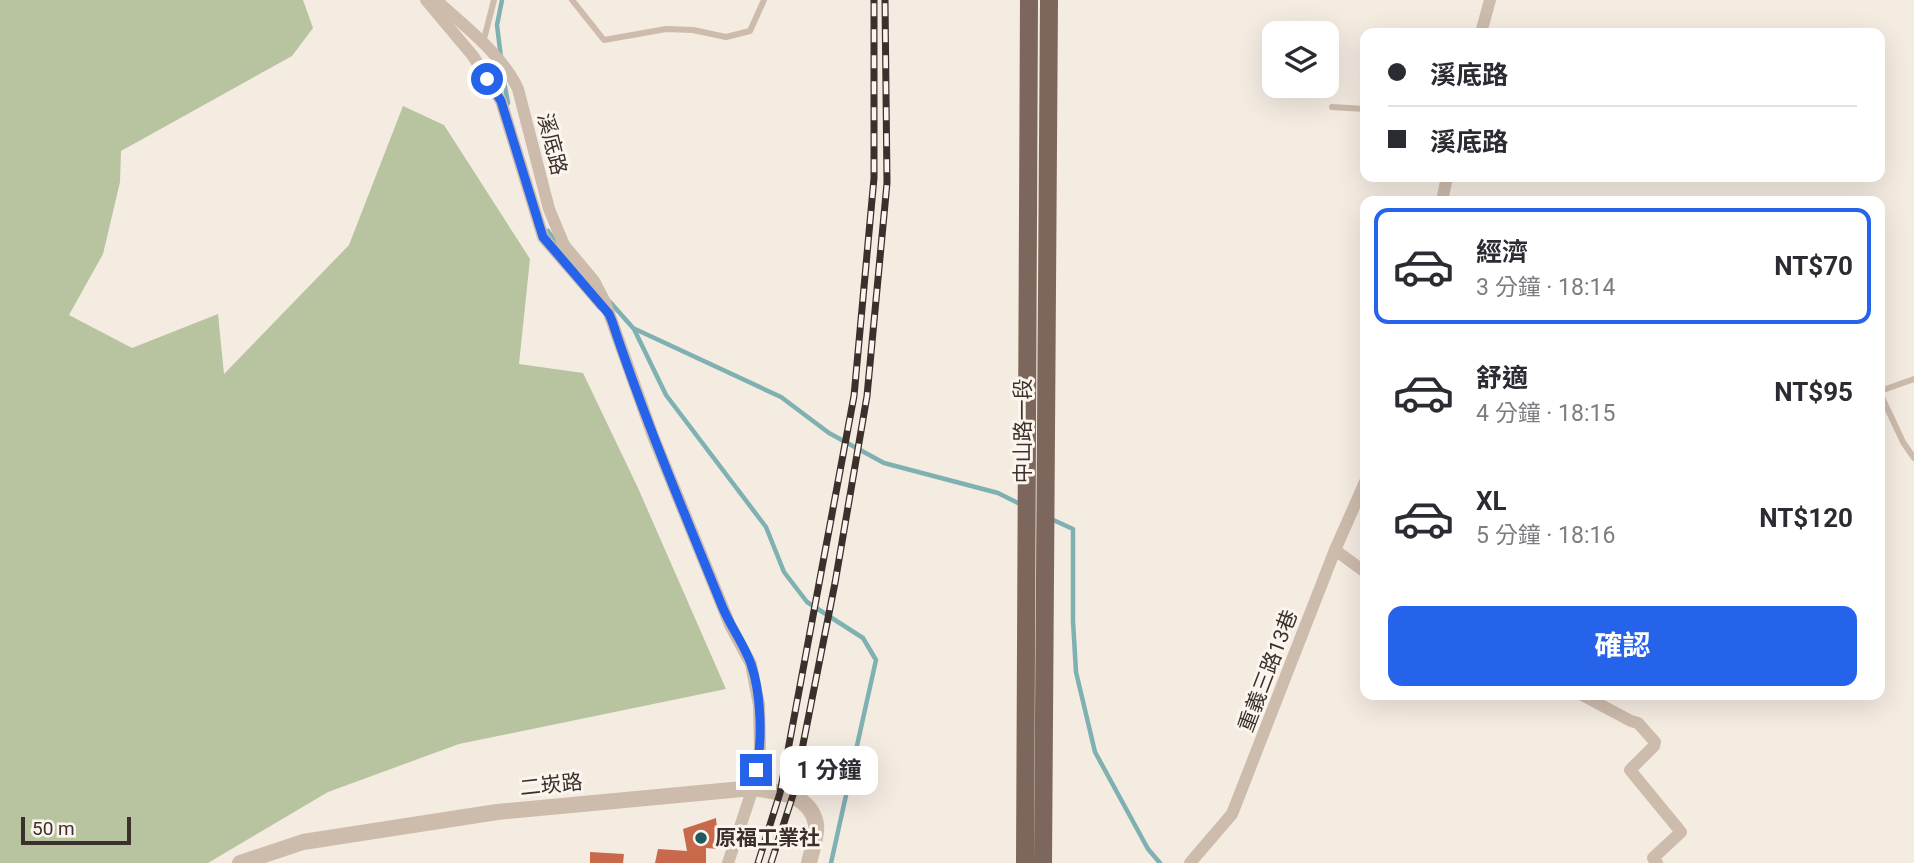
<!DOCTYPE html>
<html lang="zh-TW">
<head>
<meta charset="utf-8">
<style>
  body { margin:0; font-family:Roboto,"Noto Sans TC",sans-serif; background:#f2f2f3; color:#2b2b33; height:100vh; display:flex; flex-direction:column; font-size:26px; white-space:nowrap }
  * { box-sizing:border-box; margin:0 }
  p { font-size:23px; color:#7c7c81 }
  .icon { flex:none; width:38px; height:38px; fill:none; stroke:currentColor; stroke-width:2; stroke-linecap:round; stroke-linejoin:round }
  .map { position:relative; flex:1; overflow:hidden }
  .panel { position:absolute; left:1360px; top:196px; width:525px; height:504px; display:flex; flex-direction:column; background:#fff; border-radius:14px; box-shadow:0 7px 28px #0002 }
  .panel>* { flex:none }
  .hud { position:absolute; left:1360px; top:28px; width:525px; height:154px; border-radius:14px; box-shadow:0 7px 28px #0002; display:grid; align-content:center; height:154px; padding:0 28px; background:#fff }
  .buttons { position:absolute; left:1262px; top:21px; display:grid; gap:14px }
  .buttons a { display:grid; place-items:center; width:77px; height:77px; border-radius:14px; background:#fff; box-shadow:0 7px 28px #0002; font-size:35px }
  .scale { position:absolute; left:21px; bottom:18px; width:110px; box-sizing:border-box; padding-left:7px; border:4px solid #3b302b; border-top:0; font-size:19px; line-height:24px; white-space:nowrap; color:#3b302b; -webkit-text-stroke:5px #fbf5ee; paint-order:stroke }
  .end { position:absolute; width:32px; height:32px; margin:-16px; border:9px solid #2563eb; background:#fff; box-shadow:0 0 0 4px #fff }
  .from { border-radius:50% }
  .bubble { position:absolute; height:49px; border-radius:14px; background:#fff; box-shadow:0 7px 28px #0002; font-size:23px; font-weight:700; line-height:49px; text-align:center }
  .hud b { display:flex; align-items:center; gap:24px; height:66px; font-size:26px }
  .hud b+b { border-top:2px solid #e1e1e2 }
  .hud i { width:18px; height:18px; background:#2b2b33 }
  ul { padding:12px 0 0; list-style:none }
  li { display:flex; align-items:center; gap:21px; height:116px; margin:0 14px 10px; padding:0 14px; border:4px solid transparent; border-radius:14px }
  li div { flex:1 }
  li b { display:block; font-size:26px }
  li em { font-style:normal; font-weight:700 }
  li.active { border-color:#2563eb }
  li>.icon { width:63px; height:63px; stroke-width:1.5 }
  .primary-button { display:flex; gap:14px; margin-top:auto; padding:14px 28px }
  .primary-button a { flex:1; height:80px; border-radius:14px; background:#2563eb; color:#fff; font-size:28px; font-weight:700; line-height:80px; text-align:center }
  .map>svg:first-child { display:block }
  .green { fill:#b8c4a0 }
  .lines { fill:none; stroke-linecap:round; stroke-linejoin:round }
  .stream { stroke:#7fb0b2; stroke-width:4.5 }
  .building { fill:#c8694b }
  .service { stroke:#cdbbac; stroke-width:6 }
  .minor { stroke:#cdbbac; stroke-width:12 }
  .tertiary { stroke:#cdbbac; stroke-width:16 }
  .primary { stroke:#7d675c; stroke-width:18 }
  .rail-casing { stroke:#3b302b; stroke-width:7 }
  .rail { stroke:#fbf5ee; stroke-width:4.5; stroke-dasharray:13; stroke-linecap:butt }
  .route { stroke:#2563eb; stroke-width:9 }
  .poi-dot { fill:#1f5a5e; stroke:#fbf5ee; stroke-width:2.5 }
  .labels { text-anchor:middle; dominant-baseline:central; stroke-width:6; stroke-linejoin:round; paint-order:stroke }
  .street-label { font-size:21px; fill:#3b302b; stroke:#fbf5ee }
  .poi-label { font-size:21px; font-weight:bold; fill:#3b302b; stroke:#fbf5ee; text-anchor:start }
</style>
</head>
<body>
<div class="map">
<svg width="1914" height="863" viewBox="0 0 1914 863">
  <rect width="100%" height="100%" fill="#f4ebe1"/>
  <polygon class="green" points="0,0 303,0 313,28 292,56 121,151 120,182 103,254 69,315 132,348 218,314 224,374 349,245 403,106 444,125 530,259 519,364 583,373 638,488 726,689 459,744 328,792 208,863 0,863"/>
  <g class="lines">
    <g class="stream">
      <polyline points="501,58 497,25 502,0"/>
      <polyline points="502,70 508,103"/>
      <polyline points="548,231 559,246"/>
      <polyline points="610,302 634,329 666,395 766,527 784,572 807,602 863,638 876,660 831,863"/>
      <polyline points="635,329 781,397 829,433 884,463 998,493 1022,505"/>
      <polyline points="1049,518 1073,529 1073,621 1076,672 1095,752 1148,849 1160,863"/>
    </g>
  </g>
  <g class="building">
    <polygon points="716,818 719,849 706,848 706,863 655,863 658,849 687,851 683,829"/>
    <polygon points="590,852 624,854 623,863 590,863"/>
  </g>
  <g class="lines">
    <g class="service">
      <polyline points="572,0 604,40 666,29 693,30 726,37 750,31 764,0"/>
      <polyline points="483,43 494,0"/>
      <polyline points="1332,107 1365,109"/>
      <polyline points="1880,391 1914,379"/>
      <polyline points="1880,393 1903,442 1914,458"/>
    </g>
    <g class="minor">
      <polyline points="426,0 473,56 501,101 543,237 602,305"/>
      <path d="M 436,0 C 465,27 501,53 518,89 L 549,209 L 564,245 L 594,281 L 605,302 L 653,436 L 730,625 L 751,664 L 759,705 L 760,752 L 753,788 L 728,863"/>
      <polyline points="1481,33 1490,0"/>
      <polyline points="1442,201 1447,177"/>
      <polyline points="1335,550 1365,572"/>
      <polyline points="1582,695 1631,721 1638,723 1655,742 1654,746 1630,770 1681,832 1653,858 1657,863"/>
      <polyline points="1190,863 1232,814 1335,550 1365,482"/>
    </g>
    <path class="tertiary" d="M 240,863 L 303,842 L 497,812 L 753,788 C 778,792 810,793 816,824 C 818,835 811,852 809,863"/>
    <g class="primary">
      <polyline points="1025,863 1029,0"/>
      <polyline points="1043,863 1049,0"/>
    </g>
    <g class="rail-casing">
      <g id="rail">
        <polyline points="758,863 780,793 854,396 874,178 874,0"/>
        <polyline points="771,863 793,795 835,583 867,396 887,183 885,0"/>
      </g>
    </g>
    <use href="#rail" class="rail"/>
  </g>
  <g class="lines">
    <path class="route" d="M 487,79 L 501,101 L 543,237 L 609,314 L 612,321 C 644,418 684,512 722,606 C 730,626 744,644 751,664 C 761,693 763,740 756,770"/>
  </g>
  <circle class="poi-dot" cx="701" cy="838" r="7"/>
  <g class="labels">
    <g class="street-label">
      <text transform="translate(552 144) rotate(76)">溪底路</text>
      <text transform="translate(1023 431) rotate(-90)">中山路一段</text>
      <text transform="translate(1268 671) rotate(-69)">重義三路13巷</text>
      <text transform="translate(551 785) rotate(-6)">二崁路</text>
    </g>
    <g class="poi-label">
      <text x="715" y="838">原福工業社</text>
    </g>
  </g>
</svg>
<div class="buttons">
<a><svg class="icon" aria-label="layers" viewBox="0 0 24 24"><path d="M12 4l9 5-9 5-9-5zM3 14l9 5 9-5"/></svg></a>
</div>
<div class="scale">50 m</div>
<i class="end from" style="left:487px;top:79px"></i>
<i class="end" style="left:756px;top:770px"></i>
<div class="bubble" style="left:780px;top:746px;width:98px">1 分鐘</div>
<div class="hud">
<b><i class="from"></i>溪底路</b>
<b><i></i>溪底路</b>
</div>
<section class="panel">
<ul>
<li class="active"><svg class="icon" aria-label="car" viewBox="0 0 24 24"><path d="M5 17H2v-5l4-1 3-4h7l3 4 3 1v5h-3M9 17h6M6 11h13"/><circle cx="7" cy="17" r="2"/><circle cx="17" cy="17" r="2"/></svg><div><b>經濟</b><p>3 分鐘 · 18:14</p></div><em>NT$70</em></li>
<li><svg class="icon" aria-label="car" viewBox="0 0 24 24"><path d="M5 17H2v-5l4-1 3-4h7l3 4 3 1v5h-3M9 17h6M6 11h13"/><circle cx="7" cy="17" r="2"/><circle cx="17" cy="17" r="2"/></svg><div><b>舒適</b><p>4 分鐘 · 18:15</p></div><em>NT$95</em></li>
<li><svg class="icon" aria-label="car" viewBox="0 0 24 24"><path d="M5 17H2v-5l4-1 3-4h7l3 4 3 1v5h-3M9 17h6M6 11h13"/><circle cx="7" cy="17" r="2"/><circle cx="17" cy="17" r="2"/></svg><div><b>XL</b><p>5 分鐘 · 18:16</p></div><em>NT$120</em></li>
</ul>
<div class="primary-button"><a>確認</a></div>
</section>
</div>
</body>
</html>
